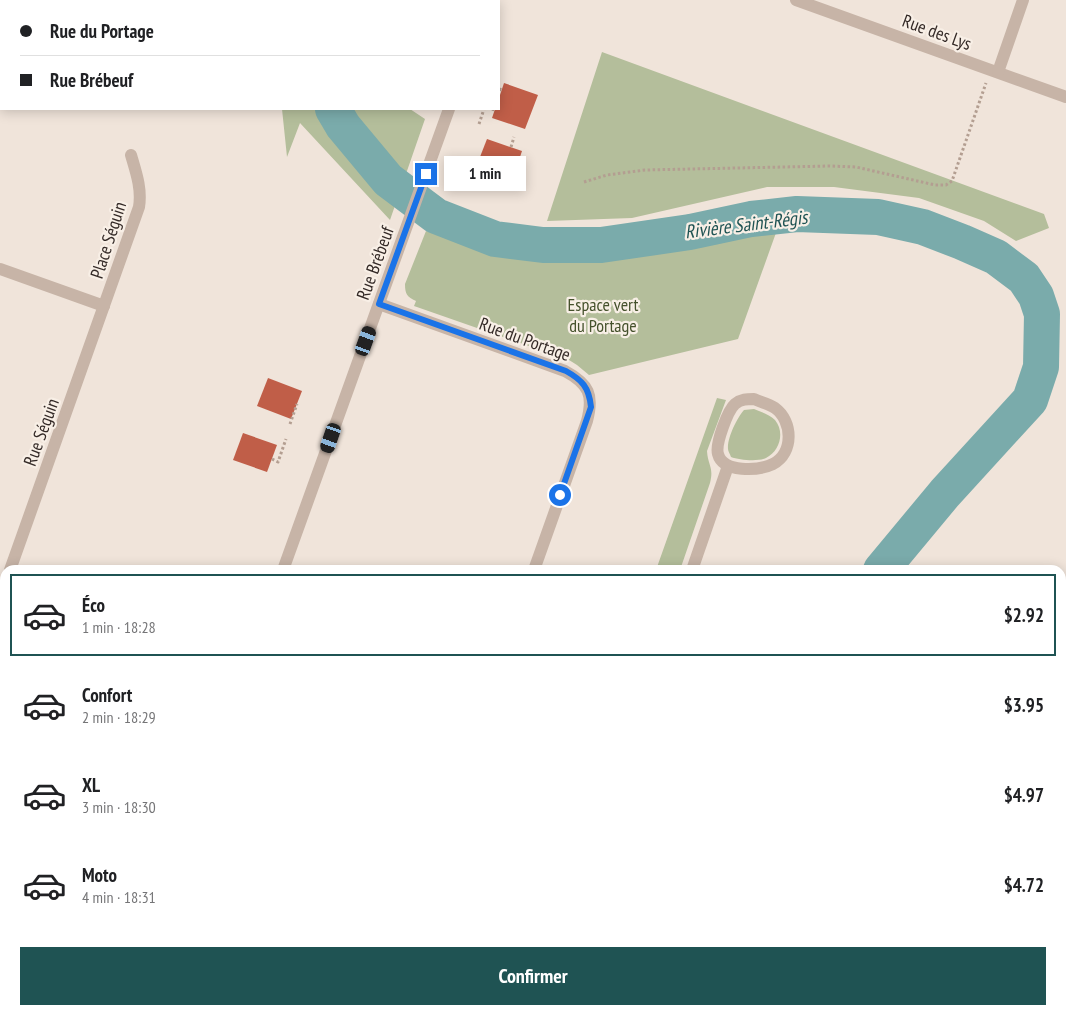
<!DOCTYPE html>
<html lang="fr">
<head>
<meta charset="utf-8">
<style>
  body { margin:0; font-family:"PT Sans Narrow",sans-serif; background:#f2f2f2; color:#202124; height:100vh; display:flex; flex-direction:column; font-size:19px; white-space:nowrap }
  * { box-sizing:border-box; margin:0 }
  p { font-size:16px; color:#757577 }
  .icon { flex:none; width:28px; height:28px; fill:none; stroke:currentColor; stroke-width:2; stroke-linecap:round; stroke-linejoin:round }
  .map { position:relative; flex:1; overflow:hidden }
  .drawer { position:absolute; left:0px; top:565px; width:1066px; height:450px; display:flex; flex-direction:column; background:#fff; border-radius:15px 15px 0 0; box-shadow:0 2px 12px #0003 }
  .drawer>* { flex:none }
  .banner { position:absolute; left:0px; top:0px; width:500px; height:110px; box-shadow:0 2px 12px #0003; display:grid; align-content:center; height:110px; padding:0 20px; background:#fff }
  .end { position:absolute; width:22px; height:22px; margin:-11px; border:6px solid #1a73e8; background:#fff; box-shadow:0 0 0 2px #fff }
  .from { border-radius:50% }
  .bubble { position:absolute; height:35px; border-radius:0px; background:#fff; box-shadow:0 2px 12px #0003; font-size:16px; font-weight:700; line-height:35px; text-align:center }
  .car { position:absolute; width:15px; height:30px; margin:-15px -8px; border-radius:6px; box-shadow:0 0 4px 1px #0007; background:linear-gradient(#222 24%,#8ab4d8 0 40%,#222 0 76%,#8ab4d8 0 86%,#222 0) }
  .banner b { display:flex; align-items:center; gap:18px; height:48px; font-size:19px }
  .banner b+b { border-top:1px solid #e0e0e0 }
  .banner i { width:12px; height:12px; background:#202124 }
  ul { padding:9px 0 0; list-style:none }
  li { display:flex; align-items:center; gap:15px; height:82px; margin:0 10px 8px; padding:0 10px; border:2px solid transparent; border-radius:0px }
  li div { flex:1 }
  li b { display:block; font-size:19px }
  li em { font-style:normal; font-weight:700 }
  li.current { border-color:#1f5353 }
  li>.icon { width:45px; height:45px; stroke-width:1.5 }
  .primary-button { display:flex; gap:10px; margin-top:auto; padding:10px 20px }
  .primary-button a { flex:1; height:58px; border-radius:0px; background:#1f5353; color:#fff; font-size:20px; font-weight:700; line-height:58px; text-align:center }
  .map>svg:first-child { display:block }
  .green { fill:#b4be9b }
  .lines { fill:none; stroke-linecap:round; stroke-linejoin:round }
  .river { stroke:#7aabab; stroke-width:36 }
  .building { fill:#c05e48 }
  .path { stroke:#b39e91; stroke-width:3; stroke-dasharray:2.5 2.5; stroke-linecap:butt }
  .minor { stroke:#c7b4a7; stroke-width:12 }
  .tertiary { stroke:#c7b4a7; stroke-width:12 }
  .route { stroke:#1a73e8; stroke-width:6 }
  .labels { text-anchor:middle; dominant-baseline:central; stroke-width:4.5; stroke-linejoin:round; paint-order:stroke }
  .street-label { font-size:18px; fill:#342a27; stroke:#f8efe6 }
  .park-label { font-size:18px; fill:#45512c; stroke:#f8efe6 }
  .water-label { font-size:19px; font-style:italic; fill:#1f5353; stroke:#f8efe6 }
</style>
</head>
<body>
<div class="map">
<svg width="1066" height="1015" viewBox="0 0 1066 1015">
  <rect width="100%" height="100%" fill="#f0e4da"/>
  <g class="green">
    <polygon points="0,0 87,0 74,1 1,1 1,13 0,14"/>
    <polygon points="190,0 344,0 344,1 191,1"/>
    <polygon points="602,52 1044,214 1049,228 1016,241 984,221 919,198 834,187 767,187 632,218 547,221"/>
    <polygon points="282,109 410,109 425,119 390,220 300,123 287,157"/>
    <path d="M 777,230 L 738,339 L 589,375 L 577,365 L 569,360 L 414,306 L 416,301 C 407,297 405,294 405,284 L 426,231 L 499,255 L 542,259 L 580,259 L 651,252 L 690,246 L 724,237 Z"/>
    <path d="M 717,398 L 726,400 L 707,451 C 708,466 714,467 710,483 L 680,570 L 656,570 Z"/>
    <path d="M 754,409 C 761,412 769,414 775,420 C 785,432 780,451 766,458 C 758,462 739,460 731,457 C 730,454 728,451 728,449 C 727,438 737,418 744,410 Z"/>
  </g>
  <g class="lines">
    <g class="river">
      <polyline points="266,0 266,1"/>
      <polyline points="333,109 343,126 388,180 436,216 495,239 543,245 601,245 690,232 751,219 797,214 878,217 923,227 962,242 996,257 1024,278 1036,296 1042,314 1041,367 1030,400 945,493 881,570"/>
      <polyline points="870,1015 870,1010"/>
    </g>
  </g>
  <g class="building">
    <polygon points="504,83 538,95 525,129 492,118 495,109 499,109 499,98"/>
    <polygon points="487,139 522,151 514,175 478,162"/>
    <polygon points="268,378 302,391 291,419 257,406"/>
    <polygon points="243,433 277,445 267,472 233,460"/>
  </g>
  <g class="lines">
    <g class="path">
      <polyline points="499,89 502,90"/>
      <polyline points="492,109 495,110"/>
      <polyline points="479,124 484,109"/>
      <polyline points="511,147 514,137"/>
      <polyline points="584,182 607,175 645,170 830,166 856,167 935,185 946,185 952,181 986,83"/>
      <polyline points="290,424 297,404"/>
      <polyline points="272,459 278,462 286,439"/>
      <polyline points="944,1010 946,1015"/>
    </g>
    <g class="minor">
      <polyline points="796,0 1066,97"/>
      <polyline points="998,72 1023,0"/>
      <polyline points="0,269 104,306"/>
      <path d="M 379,304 L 565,371 C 589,384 594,395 587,421 L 534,570"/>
      <path d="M 754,399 C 761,402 769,404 775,408 C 793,421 794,453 773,464 C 758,471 723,473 718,454 C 715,444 728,410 735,404 C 741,399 747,399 754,399 Z"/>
      <path d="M 10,570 L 139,207 C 142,189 136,172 131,155"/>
      <polyline points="692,570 728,466"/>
      <polyline points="0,599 5,585"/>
      <polyline points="1061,684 1066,679"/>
      <polyline points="1061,960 1066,975"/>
      <polyline points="374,1015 376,1010"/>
      <polyline points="667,1015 667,1010"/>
    </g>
    <g class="tertiary">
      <polyline points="488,1 488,0"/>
      <polyline points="283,570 449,109"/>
      <polyline points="124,1015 126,1010"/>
    </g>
  </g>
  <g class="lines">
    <path class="route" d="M 426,174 L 379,304 L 566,371 C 582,380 589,387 591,407 L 560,495"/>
  </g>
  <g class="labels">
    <g class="street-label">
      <text transform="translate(937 32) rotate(20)">Rue des Lys</text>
      <text transform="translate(108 240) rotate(-72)">Place Séguin</text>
      <text transform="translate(375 263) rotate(-70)">Rue Brébeuf</text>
      <text transform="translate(525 339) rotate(20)">Rue du Portage</text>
      <text transform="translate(41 432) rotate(-70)">Rue Séguin</text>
    </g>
    <g class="park-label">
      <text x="603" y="304">Espace vert<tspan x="603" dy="21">du Portage</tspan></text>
    </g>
    <g class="water-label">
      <text transform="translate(746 224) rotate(-7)">Rivière Saint-Régis</text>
    </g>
  </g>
</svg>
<i class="end from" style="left:560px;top:495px"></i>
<i class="end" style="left:426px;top:174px"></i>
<div class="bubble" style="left:444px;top:156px;width:82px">1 min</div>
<i class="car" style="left:366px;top:341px;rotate:20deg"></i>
<i class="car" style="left:331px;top:438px;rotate:199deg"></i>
<div class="banner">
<b><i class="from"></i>Rue du Portage</b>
<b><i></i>Rue Brébeuf</b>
</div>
<section class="drawer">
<ul>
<li class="current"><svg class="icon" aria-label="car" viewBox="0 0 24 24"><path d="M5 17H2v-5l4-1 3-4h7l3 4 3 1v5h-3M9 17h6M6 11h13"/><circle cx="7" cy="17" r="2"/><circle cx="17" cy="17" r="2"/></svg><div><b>Éco</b><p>1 min · 18:28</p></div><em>$2.92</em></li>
<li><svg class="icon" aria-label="car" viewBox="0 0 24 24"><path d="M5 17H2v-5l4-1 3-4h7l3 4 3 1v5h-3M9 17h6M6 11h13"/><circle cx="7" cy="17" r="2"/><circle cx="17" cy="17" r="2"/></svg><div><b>Confort</b><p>2 min · 18:29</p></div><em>$3.95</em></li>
<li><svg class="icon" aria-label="car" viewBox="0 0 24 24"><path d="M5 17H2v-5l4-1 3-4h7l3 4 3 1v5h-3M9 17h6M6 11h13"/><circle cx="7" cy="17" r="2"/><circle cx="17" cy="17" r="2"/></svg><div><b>XL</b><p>3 min · 18:30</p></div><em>$4.97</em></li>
<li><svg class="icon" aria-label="car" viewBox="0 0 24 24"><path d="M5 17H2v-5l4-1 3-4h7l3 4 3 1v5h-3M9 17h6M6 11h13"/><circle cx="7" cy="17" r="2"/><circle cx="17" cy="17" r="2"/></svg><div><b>Moto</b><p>4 min · 18:31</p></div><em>$4.72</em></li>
</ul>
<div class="primary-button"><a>Confirmer</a></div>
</section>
</div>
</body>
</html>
